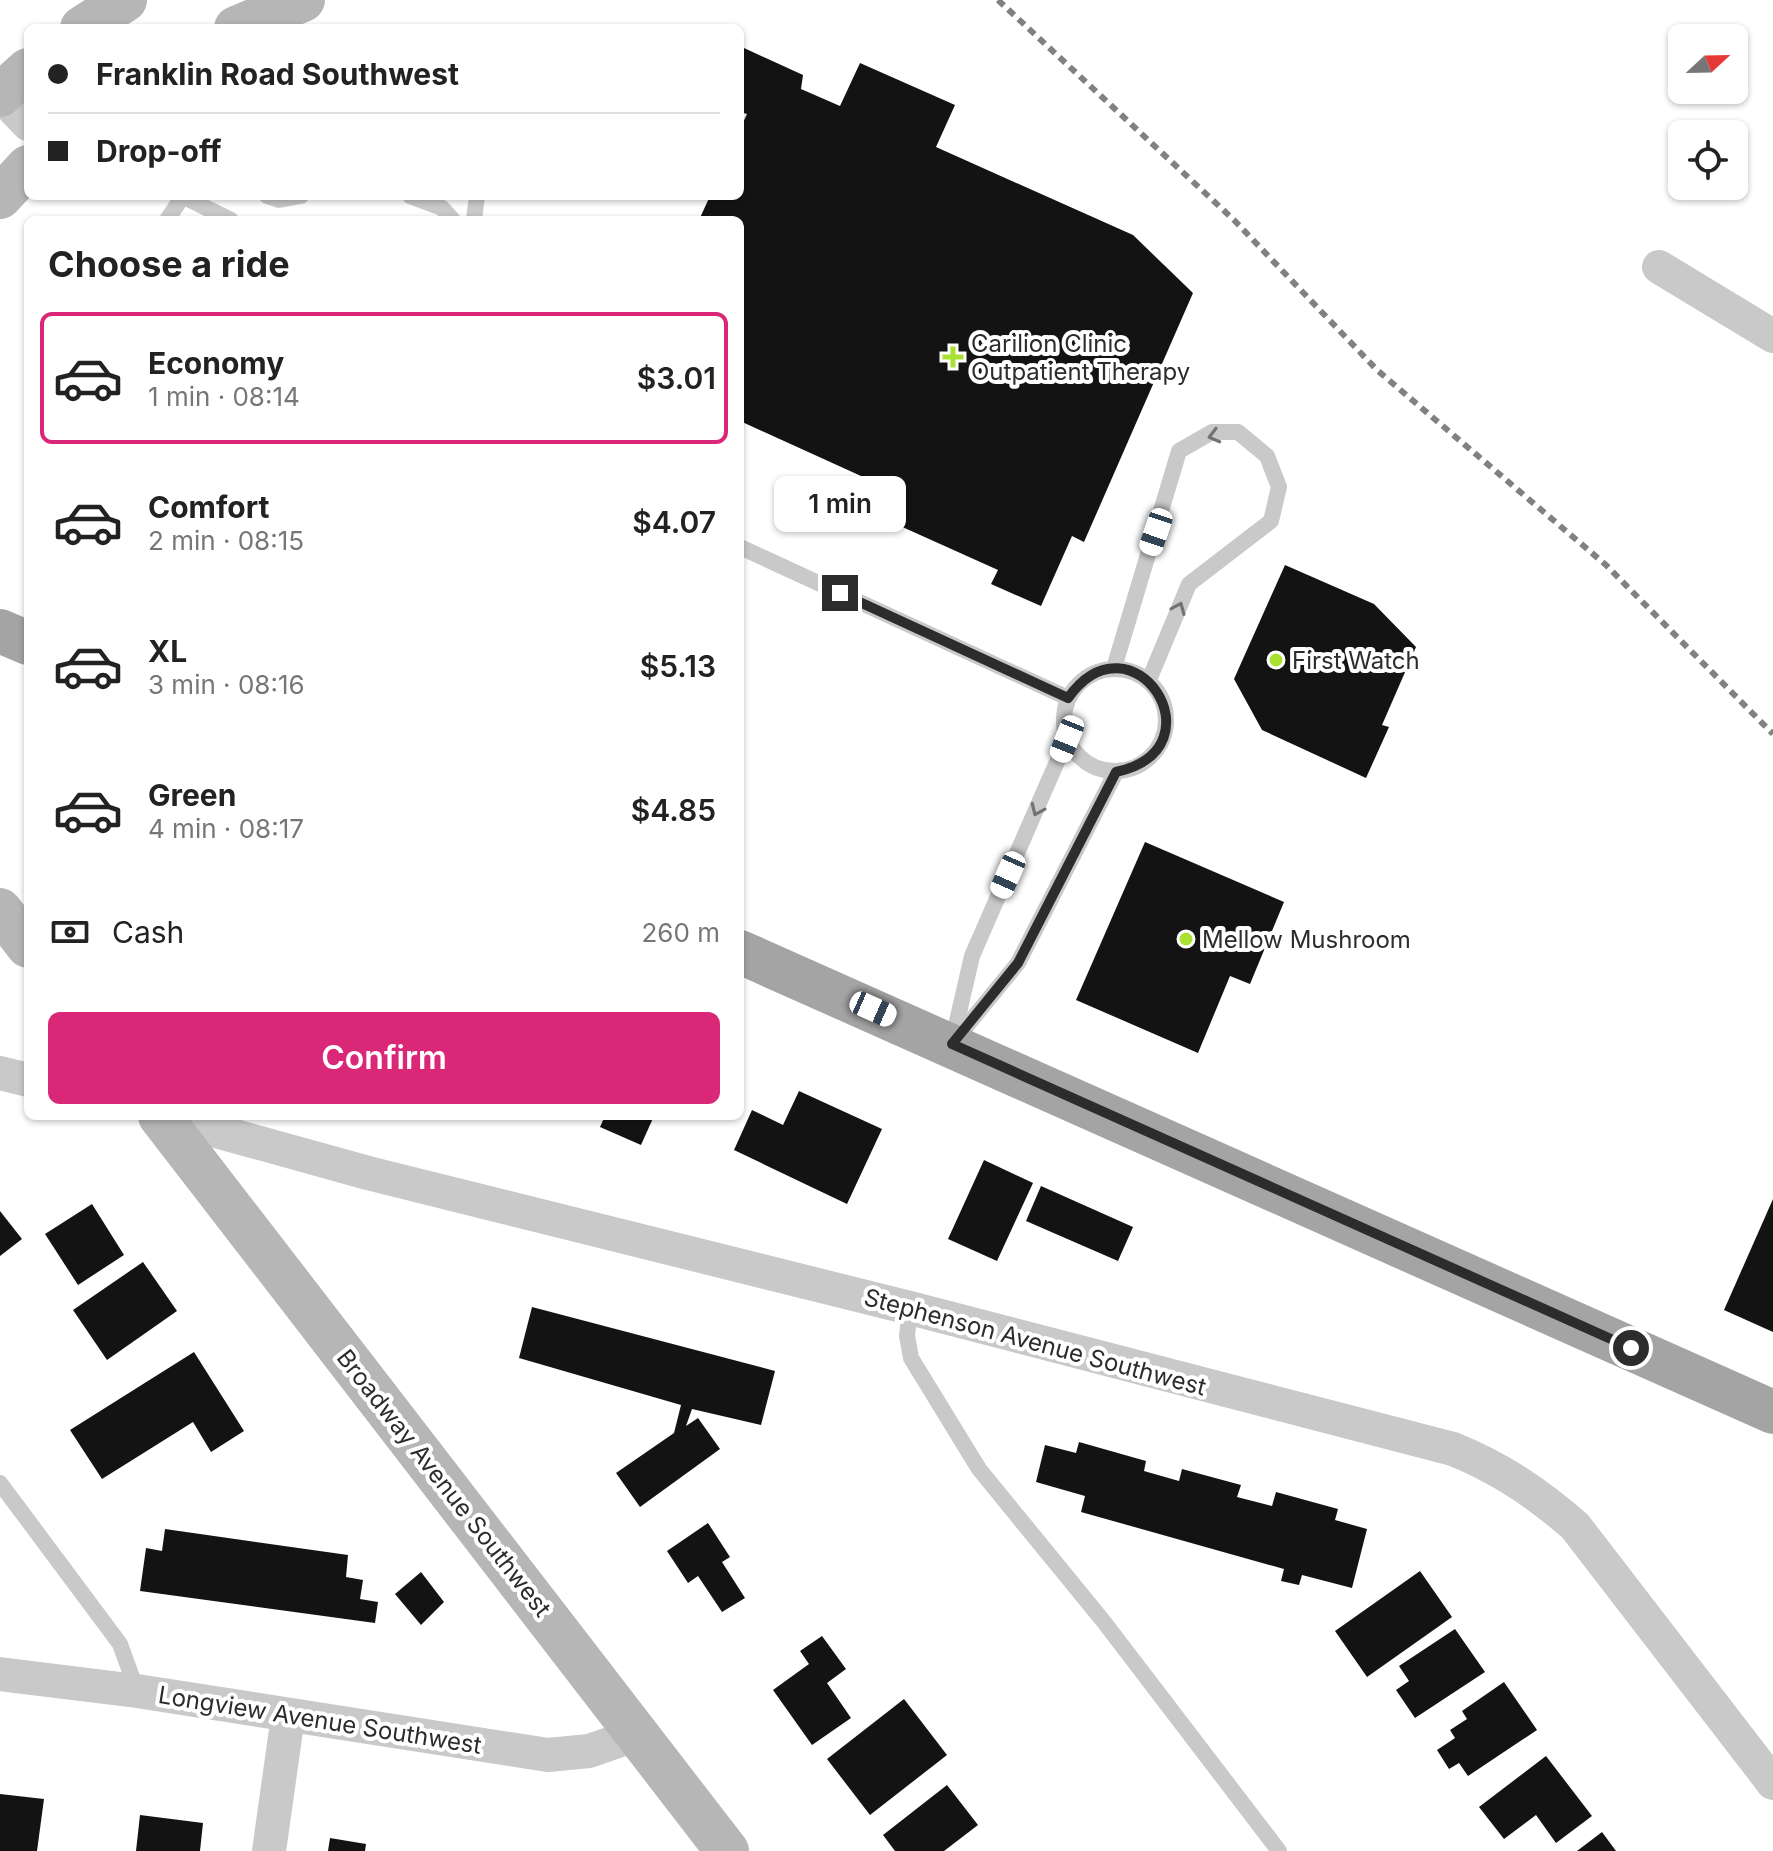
<!DOCTYPE html>
<html lang="en">
<head>
<meta charset="utf-8">
<style>
  body { margin:0; font-family:Inter,sans-serif; background:#f2f2f2; color:#222; height:100vh; display:flex; flex-direction:column; font-size:30px; white-space:nowrap }
  * { box-sizing:border-box; margin:0 }
  p { font-size:26px; color:#767676 }
  .icon { flex:none; width:44px; height:44px; fill:none; stroke:currentColor; stroke-width:2; stroke-linecap:round; stroke-linejoin:round }
  .map { position:relative; flex:1; overflow:hidden }
  .drawer { position:absolute; left:24px; top:216px; width:720px; height:904px; display:flex; flex-direction:column; background:#fff; border-radius:12px; box-shadow:0 2px 6px #0004 }
  .drawer>* { flex:none }
  .banner { position:absolute; left:24px; top:24px; width:720px; height:176px; border-radius:12px; box-shadow:0 2px 6px #0004; display:grid; align-content:center; height:176px; padding:0 24px; background:#fff }
  .needle { width:52px; rotate:68deg }
  .controls { position:absolute; left:1668px; top:24px; display:grid; gap:16px }
  .controls a { display:grid; place-items:center; width:80px; height:80px; border-radius:12px; background:#fff; box-shadow:0 2px 6px #0004; font-size:40px }
  .end { position:absolute; width:36px; height:36px; margin:-18px; border:10px solid #2c2c2c; background:#fff; box-shadow:0 0 0 4px #fff }
  .from { border-radius:50% }
  .bubble { position:absolute; height:56px; border-radius:12px; background:#fff; box-shadow:0 2px 6px #0004; font-size:26px; font-weight:600; line-height:56px; text-align:center }
  .car { position:absolute; width:24px; height:48px; margin:-24px -12px; border-radius:10px; box-shadow:0 0 6px 2px #0007; background:linear-gradient(#fff 24%,#345 0 40%,#fff 0 76%,#345 0 86%,#fff 0) }
  .banner b { display:flex; align-items:center; gap:28px; height:76px; font-size:30px }
  .banner b+b { border-top:2px solid #e0e0e0 }
  .banner i { width:20px; height:20px; background:#222 }
  ul { padding:0; list-style:none }
  li { display:flex; align-items:center; gap:24px; height:132px; margin:0 16px 12px; padding:0 8px; border:4px solid transparent; border-radius:12px }
  li div { flex:1 }
  li b { display:block; font-size:30px }
  li em { font-style:normal; font-weight:600 }
  li.on { border-color:#db2777 }
  li>.icon { width:72px; height:72px; stroke-width:1.5 }
  h2 { padding:0 24px; font-size:36px; line-height:96px }
  .pay { display:flex; align-items:center; gap:20px; height:88px; padding:0 24px; font-size:30px }
  .pay p { margin-inline-start:auto }
  .button { display:flex; gap:16px; margin-top:auto; padding:16px 24px }
  .button a { flex:1; height:92px; border-radius:12px; background:#db2777; color:#fff; font-size:32px; font-weight:600; line-height:92px; text-align:center }
  .map>svg:first-child { display:block }
  .building { fill:#131313 }
  .lines { fill:none; stroke-linecap:round; stroke-linejoin:round }
  .lane { stroke:#c9c9c9; stroke-width:16 }
  .street { stroke:#c9c9c9; stroke-width:34 }
  .secondary { stroke:#b6b6b6; stroke-width:44 }
  .primary { stroke:#a4a4a4; stroke-width:44 }
  .rail { stroke:#818181; stroke-width:6; stroke-dasharray:8 6; stroke-linecap:butt }
  .oneway { stroke:#737373 }
  .route { stroke:#2c2c2c; stroke-width:10 }
  .poi-dot { fill:#a8e130; stroke:#fff; stroke-width:3 }
  .labels { text-anchor:middle; dominant-baseline:central; stroke-width:8; stroke-linejoin:round; paint-order:stroke }
  .poi-label { font-size:24px; fill:#2c2c2c; stroke:#fff; text-anchor:start }
  .street-label { font-size:24px; fill:#2c2c2c; stroke:#fff }
</style>
</head>
<body>
<div class="map">
<svg width="1773" height="1851" viewBox="0 0 1773 1851">
  <rect width="100%" height="100%" fill="#fff"/>
  <g class="building">
    <polygon points="744,48 803,75 801,89 840,106 860,63 955,105 936,147 1133,235 1193,293 1084,542 1072,536 1041,606 991,584 998,570 849,503 861,476 740,421 740,220 699,220 710,196 740,196 740,129 747,114 740,112 740,57"/>
    <polygon points="1285,565 1374,604 1416,647 1382,725 1389,727 1366,778 1262,730 1234,679"/>
    <polygon points="1145,842 1284,902 1250,984 1230,976 1198,1053 1076,1000"/>
    <polygon points="799,1091 882,1129 847,1204 734,1150 752,1110 783,1125"/>
    <polygon points="605,1116 654,1116 641,1145 600,1127"/>
    <polygon points="984,1160 1033,1183 997,1261 948,1239"/>
    <polygon points="1041,1186 1133,1227 1118,1261 1026,1221"/>
    <polygon points="1773,1199 1773,1332 1724,1310"/>
    <polygon points="92,1204 124,1255 78,1285 45,1234"/>
    <polygon points="0,1211 22,1239 0,1256"/>
    <polygon points="143,1262 177,1311 107,1360 73,1310"/>
    <polygon points="532,1307 775,1371 761,1425 692,1409 686,1426 698,1418 720,1449 640,1507 616,1473 674,1433 681,1405 519,1358"/>
    <polygon points="194,1352 244,1431 211,1452 193,1422 102,1479 70,1430"/>
    <polygon points="1079,1442 1146,1461 1144,1471 1179,1481 1182,1469 1241,1485 1237,1497 1272,1506 1276,1492 1338,1509 1335,1520 1367,1529 1352,1588 1302,1575 1299,1585 1281,1581 1284,1569 1081,1512 1085,1496 1036,1482 1045,1445 1076,1453"/>
    <polygon points="708,1523 730,1557 722,1562 745,1598 722,1612 698,1576 688,1583 667,1551"/>
    <polygon points="165,1529 348,1555 346,1577 363,1580 360,1599 378,1602 375,1623 140,1591 146,1548 162,1551"/>
    <polygon points="1420,1571 1452,1617 1367,1677 1335,1631"/>
    <polygon points="421,1572 444,1602 421,1625 395,1594"/>
    <polygon points="1455,1629 1485,1672 1415,1718 1396,1690 1409,1681 1399,1666"/>
    <polygon points="822,1636 846,1669 827,1683 851,1718 812,1745 773,1690 809,1664 800,1651"/>
    <polygon points="1504,1682 1537,1730 1468,1776 1459,1763 1449,1769 1437,1750 1455,1738 1450,1730 1467,1719 1462,1711"/>
    <polygon points="904,1699 947,1755 870,1815 827,1759"/>
    <polygon points="1546,1756 1592,1816 1556,1843 1536,1815 1504,1839 1479,1807"/>
    <polygon points="947,1785 978,1825 944,1851 895,1851 883,1835"/>
    <polygon points="0,1794 44,1799 37,1851 0,1851"/>
    <polygon points="140,1815 203,1823 200,1851 136,1851"/>
    <polygon points="1602,1832 1616,1851 1577,1851"/>
    <polygon points="330,1838 366,1844 365,1851 328,1851"/>
  </g>
  <g class="lines">
    <g class="lane">
      <polyline points="182,196 231,220"/>
      <polyline points="267,196 279,200 301,196"/>
      <polyline points="410,196 442,208 453,220"/>
      <polyline points="167,220 183,196"/>
      <polyline points="474,220 477,196"/>
      <polyline points="740,547 1068,698"/>
      <polyline points="1114,668 1179,451 1212,432 1238,432 1267,456 1279,487 1271,521 1189,584 1149,680"/>
      <circle cx="1115" cy="720" r="51"/>
      <polyline points="956,1039 1018,963 1116,772"/>
      <polyline points="952,1043 972,956 1067,739"/>
      <polyline points="910,1308 907,1336 911,1358 979,1469 1104,1622 1279,1851"/>
      <polyline points="0,1483 120,1644 137,1691"/>
    </g>
    <g class="street">
      <polyline points="0,94 28,124"/>
      <polyline points="1659,267 1773,336"/>
      <polyline points="0,1073 28,1080"/>
      <path d="M 162,1116 L 368,1173 L 910,1308 L 1453,1449 C 1500,1468 1537,1493 1575,1526 L 1773,1783"/>
      <polyline points="0,1674 137,1691 548,1755 589,1751 638,1734"/>
      <polyline points="269,1851 288,1716"/>
    </g>
    <g class="secondary">
      <polyline points="82,28 125,0"/>
      <polyline points="236,28 303,0"/>
      <polyline points="0,95 28,70"/>
      <polyline points="0,197 28,167"/>
      <polyline points="0,910 28,946"/>
      <polyline points="160,1116 727,1851"/>
    </g>
    <g class="primary">
      <polyline points="0,631 28,643"/>
      <polyline points="740,952 1773,1412"/>
    </g>
    <polyline class="rail" points="998,0 1234,220 1377,370 1606,565 1773,734"/>
  </g>
  <defs><path id="oneway-chevron" d="M-2-3.5L2.5 0L-2 3.5" fill="none" stroke-width="1.6" stroke-linecap="round" stroke-linejoin="round" transform="scale(2)"/></defs>
  <g class="oneway">
    <use href="#oneway-chevron" transform="translate(1214 436) rotate(165)"/>
    <use href="#oneway-chevron" transform="translate(1179 608) rotate(-67)"/>
    <use href="#oneway-chevron" transform="translate(1037 810) rotate(114)"/>
  </g>
  <g class="lines">
    <path class="route" d="M 840,593 L 1068,698 C 1132,608 1225,748 1116,772 L 1018,963 L 952,1044 L 1631,1348"/>
  </g>
  <g class="poi-dot">
    <path d="M949 345h8v8h8v8h-8v8h-8v-8h-8v-8h8z"/>
    <circle cx="1276" cy="660" r="8"/>
    <circle cx="1186" cy="939" r="8"/>
  </g>
  <g class="labels">
    <g class="poi-label">
      <text x="971" y="343">Carilion Clinic<tspan x="971" dy="28">Outpatient Therapy</tspan></text>
      <text x="1292" y="660">First Watch</text>
      <text x="1202" y="939">Mellow Mushroom</text>
    </g>
    <g class="street-label">
      <text transform="translate(1035 1342) rotate(15)">Stephenson Avenue Southwest</text>
      <text transform="translate(444 1483) rotate(52)">Broadway Avenue Southwest</text>
      <text transform="translate(320 1720) rotate(9)">Longview Avenue Southwest</text>
    </g>
  </g>
</svg>
<div class="controls">
<a><svg class="needle" viewBox="-14 -14 28 28"><path d="M0-13l5 13h-10z" fill="#e53935"/><path d="M0 13l5-13h-10z" fill="#767676"/></svg></a>
<a><svg class="icon" aria-label="locate" viewBox="0 0 24 24"><circle cx="12" cy="12" r="6"/><path d="M12 2v4M12 18v4M2 12h4M18 12h4"/></svg></a>
</div>
<i class="end from" style="left:1631px;top:1348px"></i>
<i class="end" style="left:840px;top:593px"></i>
<div class="bubble" style="left:774px;top:476px;width:132px">1 min</div>
<i class="car" style="left:1156px;top:532px;rotate:199deg"></i>
<i class="car" style="left:1067px;top:739px;rotate:202deg"></i>
<i class="car" style="left:1008px;top:875px;rotate:204deg"></i>
<i class="car" style="left:873px;top:1009px;rotate:114deg"></i>
<div class="banner">
<b><i class="from"></i>Franklin Road Southwest</b>
<b><i></i>Drop-off</b>
</div>
<section class="drawer">
<h2>Choose a ride</h2>
<ul>
<li class="on"><svg class="icon" aria-label="car" viewBox="0 0 24 24"><path d="M5 17H2v-5l4-1 3-4h7l3 4 3 1v5h-3M9 17h6M6 11h13"/><circle cx="7" cy="17" r="2"/><circle cx="17" cy="17" r="2"/></svg><div><b>Economy</b><p>1 min · 08:14</p></div><em>$3.01</em></li>
<li><svg class="icon" aria-label="car" viewBox="0 0 24 24"><path d="M5 17H2v-5l4-1 3-4h7l3 4 3 1v5h-3M9 17h6M6 11h13"/><circle cx="7" cy="17" r="2"/><circle cx="17" cy="17" r="2"/></svg><div><b>Comfort</b><p>2 min · 08:15</p></div><em>$4.07</em></li>
<li><svg class="icon" aria-label="car" viewBox="0 0 24 24"><path d="M5 17H2v-5l4-1 3-4h7l3 4 3 1v5h-3M9 17h6M6 11h13"/><circle cx="7" cy="17" r="2"/><circle cx="17" cy="17" r="2"/></svg><div><b>XL</b><p>3 min · 08:16</p></div><em>$5.13</em></li>
<li><svg class="icon" aria-label="car" viewBox="0 0 24 24"><path d="M5 17H2v-5l4-1 3-4h7l3 4 3 1v5h-3M9 17h6M6 11h13"/><circle cx="7" cy="17" r="2"/><circle cx="17" cy="17" r="2"/></svg><div><b>Green</b><p>4 min · 08:17</p></div><em>$4.85</em></li>
</ul>
<div class="pay"><svg class="icon" aria-label="cash" viewBox="0 0 24 24"><path d="M3 7h18v10H3z"/><circle cx="12" cy="12" r="2"/></svg>Cash<p>260 m</p></div>
<div class="button"><a>Confirm</a></div>
</section>
</div>
</body>
</html>
